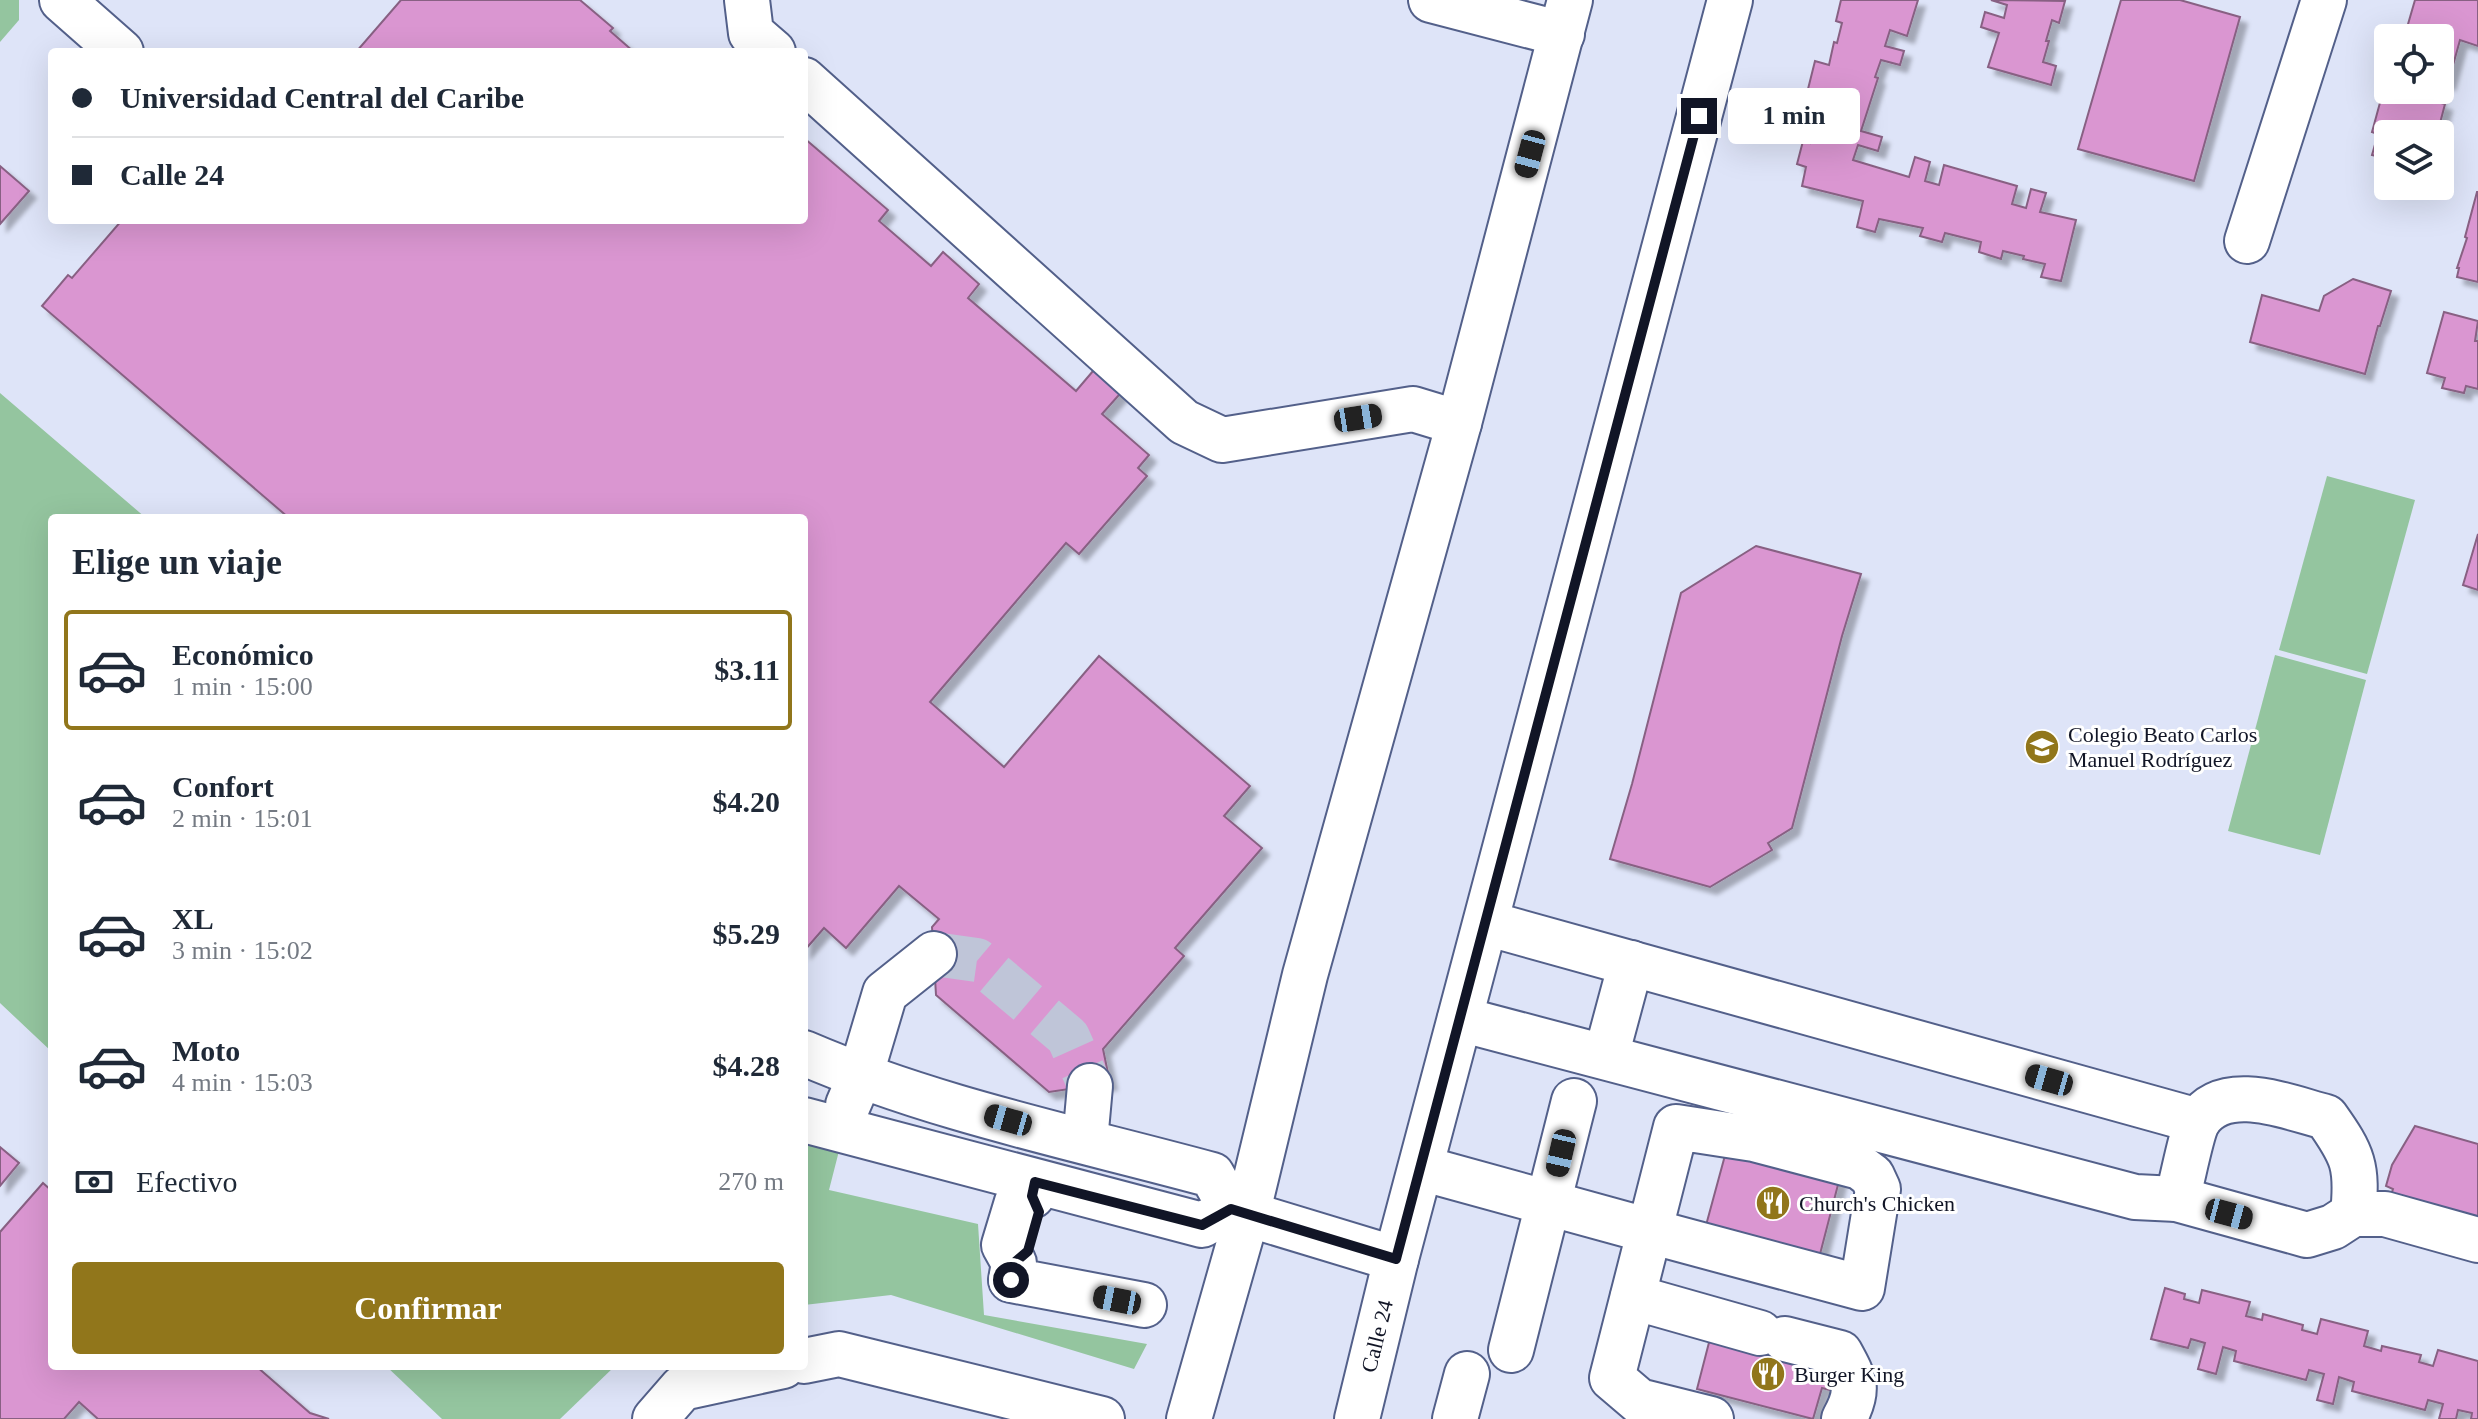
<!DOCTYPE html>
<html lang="es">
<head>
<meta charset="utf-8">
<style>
  body { margin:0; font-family:Georgia,serif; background:#f2f2f3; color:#1f2937; height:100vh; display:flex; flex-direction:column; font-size:30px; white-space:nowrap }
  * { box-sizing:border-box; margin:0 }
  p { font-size:26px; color:#747a83 }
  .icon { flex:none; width:44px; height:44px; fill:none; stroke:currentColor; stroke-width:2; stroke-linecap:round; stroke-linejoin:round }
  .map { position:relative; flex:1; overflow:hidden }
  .sheet { position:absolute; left:48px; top:514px; width:760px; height:856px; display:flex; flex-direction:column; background:#fff; border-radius:8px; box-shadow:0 8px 32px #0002 }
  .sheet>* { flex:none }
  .banner { position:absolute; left:48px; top:48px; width:760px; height:176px; border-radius:8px; box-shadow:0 8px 32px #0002; display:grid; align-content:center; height:176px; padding:0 24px; background:#fff }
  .controls { position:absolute; left:2374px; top:24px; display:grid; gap:16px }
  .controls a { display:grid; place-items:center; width:80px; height:80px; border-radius:8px; background:#fff; box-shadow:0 8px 32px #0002; font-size:40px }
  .end { position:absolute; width:36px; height:36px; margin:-18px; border:10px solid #111526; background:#fff; box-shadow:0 0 0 4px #fff }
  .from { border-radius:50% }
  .bubble { position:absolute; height:56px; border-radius:8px; background:#fff; box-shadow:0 8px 32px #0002; font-size:26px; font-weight:700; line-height:56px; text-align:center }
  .car { position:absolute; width:24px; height:48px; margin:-24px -12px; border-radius:10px; box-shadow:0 0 6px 2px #0007; background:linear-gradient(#222 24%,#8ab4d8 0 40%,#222 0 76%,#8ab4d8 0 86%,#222 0) }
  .banner b { display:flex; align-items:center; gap:28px; height:76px; font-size:30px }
  .banner b+b { border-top:2px solid #e0e1e3 }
  .banner i { width:20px; height:20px; background:#1f2937 }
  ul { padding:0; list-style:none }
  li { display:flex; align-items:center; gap:24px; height:120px; margin:0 16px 12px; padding:0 8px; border:4px solid transparent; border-radius:8px }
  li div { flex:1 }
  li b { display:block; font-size:30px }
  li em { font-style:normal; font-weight:700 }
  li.on { border-color:#91761b }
  li>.icon { width:72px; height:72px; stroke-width:1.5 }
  h2 { padding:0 24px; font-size:36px; line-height:96px }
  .pay { display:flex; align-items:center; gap:20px; height:88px; padding:0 24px; font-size:30px }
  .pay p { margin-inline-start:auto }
  .primary-button { display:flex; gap:16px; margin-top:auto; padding:16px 24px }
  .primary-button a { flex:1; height:92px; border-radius:8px; background:#91761b; color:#fff; font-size:32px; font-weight:700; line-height:92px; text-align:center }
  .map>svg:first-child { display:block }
  .green { fill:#94c59f }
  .building { fill:#da96d1; stroke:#886183; stroke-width:2; filter:url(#shadow) }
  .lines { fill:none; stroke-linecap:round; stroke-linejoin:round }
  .minor-tunnel { stroke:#bfc5d8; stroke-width:44; stroke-dasharray:44 22; stroke-linecap:butt }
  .minor-casing { stroke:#53608a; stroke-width:48 }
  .minor { stroke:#fff; stroke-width:44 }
  .route { stroke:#111526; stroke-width:10 }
  .labels { text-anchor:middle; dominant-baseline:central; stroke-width:6; stroke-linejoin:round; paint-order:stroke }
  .poi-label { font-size:22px; fill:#111526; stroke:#fff; text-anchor:start }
  .street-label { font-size:22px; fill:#111526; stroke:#fff }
</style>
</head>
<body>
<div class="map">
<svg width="2478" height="1419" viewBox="0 0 2478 1419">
  <defs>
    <filter id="shadow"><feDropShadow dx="7" dy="7" stdDeviation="2" flood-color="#0004"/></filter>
  </defs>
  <rect width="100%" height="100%" fill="#dee4f8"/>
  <g class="green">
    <polygon points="0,0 19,0 19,20 0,42"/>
    <polygon points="0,393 146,518 52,518 52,1052 0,1003"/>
    <polygon points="2327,476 2415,500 2367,674 2279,650"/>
    <polygon points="2275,655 2366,680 2320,855 2228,831"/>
    <polygon points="804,1137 840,1147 829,1190 978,1224 984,1315 1147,1344 1134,1369 891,1295 804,1305"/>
    <polygon points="386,1366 615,1366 560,1419 442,1419"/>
  </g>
  <g class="building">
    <polygon points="401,0 580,0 613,28 610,31 634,52 356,52"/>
    <polygon points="1841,0 1918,0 1907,36 1890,30 1885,46 1904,51 1900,65 1881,60 1875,77 1878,78 1861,131 1882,137 1878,151 1858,145 1853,160 1909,177 1915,157 1930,162 1925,181 1939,185 1944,165 2017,186 2012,204 2026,208 2031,189 2046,193 2040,212 2076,220 2061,281 2041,277 2045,264 2023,259 2024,256 2003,251 2001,259 1979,252 1981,242 1945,233 1942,242 1920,236 1923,228 1879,219 1875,232 1857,227 1863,201 1802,186 1806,167 1797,164 1803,141 1810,143 1818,101 1806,97 1815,61 1829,65 1834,42 1837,43 1842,23 1836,21"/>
    <polygon points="1991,0 2065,1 2059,23 2052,20 2046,41 2049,41 2043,62 2056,66 2051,85 1988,67 1999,33 1981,27 1985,12 2004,18 2007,5"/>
    <polygon points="2121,0 2180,0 2240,17 2194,181 2078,149"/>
    <polygon points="2415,0 2478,0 2478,46 2460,40 2448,83 2442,81 2440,88 2440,38 2404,38"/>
    <polygon points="2384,88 2440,90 2437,102 2445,104 2439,127 2429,125 2426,134 2388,134 2388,159 2372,155 2378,134 2372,132"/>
    <polygon points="804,138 888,210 879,221 931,266 943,252 979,284 968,298 1076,391 1099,364 1126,387 1102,414 1149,455 1138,468 1147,476 1079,554 1066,543 930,702 1004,767 1099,656 1250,786 1224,816 1262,848 1175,948 1184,956 1103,1049 1110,1083 1049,1092 936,995 932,927 939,919 899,886 846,948 824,928 804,951 804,518 289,518 42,306 68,275 72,278 122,220 804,220"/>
    <polygon points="0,166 29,191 0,224"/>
    <polygon points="2477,192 2478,192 2478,282 2457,277 2459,268 2457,268 2467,238 2465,237"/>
    <polygon points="2353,279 2391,291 2380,326 2378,326 2365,374 2250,342 2262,295 2319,311 2324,296"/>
    <polygon points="2444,312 2478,321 2475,341 2478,341 2478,389 2466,386 2464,393 2442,388 2445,378 2427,373"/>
    <polygon points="2478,534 2478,590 2463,585"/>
    <polygon points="1756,546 1861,574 1842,636 1792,828 1768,843 1772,850 1710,887 1610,859 1632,784 1681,593"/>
    <polygon points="2415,1126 2478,1144 2478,1224 2390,1198 2393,1189 2386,1186 2392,1165"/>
    <polygon points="0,1147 19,1163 0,1186"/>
    <polygon points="1727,1148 1840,1177 1819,1258 1705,1229"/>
    <polygon points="43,1183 52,1191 52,1366 256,1366 310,1413 329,1419 98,1419 79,1402 64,1419 0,1419 0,1232"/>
    <polygon points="2165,1288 2185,1294 2184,1299 2199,1303 2202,1290 2250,1302 2246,1316 2262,1320 2263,1314 2303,1325 2302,1330 2317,1334 2321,1319 2368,1331 2364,1346 2381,1351 2382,1346 2421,1355 2419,1362 2433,1366 2438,1350 2478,1361 2478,1419 2471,1419 2472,1413 2458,1410 2456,1419 2439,1419 2443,1404 2428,1400 2425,1410 2352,1391 2354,1382 2339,1377 2333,1404 2317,1400 2324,1374 2309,1370 2306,1380 2234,1361 2236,1351 2223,1347 2216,1374 2198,1369 2205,1343 2191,1339 2188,1348 2151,1339"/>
    <polygon points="1713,1327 1838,1361 1830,1390 1822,1388 1813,1419 1697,1389"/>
  </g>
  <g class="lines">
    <polyline class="minor-tunnel" points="934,954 977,960 1068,1037 1090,1086"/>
    <g class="minor-casing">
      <g id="minor">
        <polyline points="62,0 121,52"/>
        <polyline points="747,0 751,33 773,52"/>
        <polyline points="1431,0 1562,34"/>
        <polyline points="804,80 1184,422 1222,440 1413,409 1459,423"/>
        <polyline points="2247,241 2324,0"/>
        <polyline points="1486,923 2198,1121"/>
        <polyline points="1460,1019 2135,1197 2177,1199 2307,1235 2333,1227 2353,1214 2385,1214 2478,1240"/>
        <path d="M 804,1053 C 934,1109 1076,1138 1212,1175 L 1231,1209 L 1396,1259"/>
        <polyline points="1606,1056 1631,963"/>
        <polyline points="848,1105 860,1077 885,993 934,954"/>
        <polyline points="804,1120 1202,1225 1231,1209"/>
        <polyline points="1085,1141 1090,1086"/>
        <path d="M 1421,1168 C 1567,1209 1715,1249 1862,1288 L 1878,1189 L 1872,1176 L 1860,1167 L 1754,1139 L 1676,1127 L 1612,1378 L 1639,1401 L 1711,1419"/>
        <polyline points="1032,1196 1017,1202 1004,1245 1014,1263 1011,1280 1144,1305"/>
        <path d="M 2177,1199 C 2182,1183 2191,1133 2198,1121 C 2224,1080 2290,1108 2326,1117 C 2353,1155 2358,1166 2353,1214"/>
        <polyline points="1633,1297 1760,1333"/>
        <path d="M 1785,1339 L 1840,1353 C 1855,1380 1860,1390 1844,1419"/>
        <polyline points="1511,1350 1574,1101"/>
        <polyline points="804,1361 839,1354 1102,1419"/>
        <polyline points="655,1419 682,1388 783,1366"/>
        <polyline points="1189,1419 1247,1215 1305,975 1459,423 1570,0"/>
        <polyline points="1357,1419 1396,1259 1730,0"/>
        <polyline points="1455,1419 1467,1374"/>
      </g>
    </g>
    <use href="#minor" class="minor"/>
  </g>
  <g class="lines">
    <polyline class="route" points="1011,1280 1014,1263 1028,1251 1039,1212 1032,1196 1035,1182 1202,1225 1231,1209 1396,1259 1699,116"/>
  </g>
  <defs>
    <g id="university-disc" transform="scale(1.8)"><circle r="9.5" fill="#91761b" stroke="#fff"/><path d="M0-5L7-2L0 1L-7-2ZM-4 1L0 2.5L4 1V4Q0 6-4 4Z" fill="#fff"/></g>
    <g id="restaurant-disc" transform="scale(1.8)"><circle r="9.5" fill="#91761b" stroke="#fff"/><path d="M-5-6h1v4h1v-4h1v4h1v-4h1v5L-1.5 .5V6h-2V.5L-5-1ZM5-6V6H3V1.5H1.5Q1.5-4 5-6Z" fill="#fff"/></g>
  </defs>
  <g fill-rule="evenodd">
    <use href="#university-disc" x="2042" y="747"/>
    <use href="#restaurant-disc" x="1773" y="1203"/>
    <use href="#restaurant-disc" x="1768" y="1374"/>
  </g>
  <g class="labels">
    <g class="poi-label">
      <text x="2068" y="734">Colegio Beato Carlos<tspan x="2068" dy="25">Manuel Rodríguez</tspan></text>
      <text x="1799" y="1203">Church's Chicken</text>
      <text x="1794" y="1374">Burger King</text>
    </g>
    <g class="street-label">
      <text transform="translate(1377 1336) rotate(-76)">Calle 24</text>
    </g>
  </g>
</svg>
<div class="controls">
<a><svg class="icon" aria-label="locate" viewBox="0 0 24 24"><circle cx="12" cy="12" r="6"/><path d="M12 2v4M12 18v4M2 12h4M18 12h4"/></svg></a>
<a><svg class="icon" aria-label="layers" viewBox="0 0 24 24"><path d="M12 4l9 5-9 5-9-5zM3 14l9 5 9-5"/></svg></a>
</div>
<i class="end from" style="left:1011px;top:1280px"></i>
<i class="end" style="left:1699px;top:116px"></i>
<div class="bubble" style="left:1728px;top:88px;width:132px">1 min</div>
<i class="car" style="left:1530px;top:154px;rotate:195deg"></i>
<i class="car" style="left:1358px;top:418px;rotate:81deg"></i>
<i class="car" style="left:2049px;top:1080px;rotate:286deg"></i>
<i class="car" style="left:1008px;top:1120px;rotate:286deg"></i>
<i class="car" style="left:1561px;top:1153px;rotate:193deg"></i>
<i class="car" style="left:2229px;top:1214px;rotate:105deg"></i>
<i class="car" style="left:1117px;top:1300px;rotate:281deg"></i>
<div class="banner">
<b><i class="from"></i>Universidad Central del Caribe</b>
<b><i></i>Calle 24</b>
</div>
<section class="sheet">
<h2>Elige un viaje</h2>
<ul>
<li class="on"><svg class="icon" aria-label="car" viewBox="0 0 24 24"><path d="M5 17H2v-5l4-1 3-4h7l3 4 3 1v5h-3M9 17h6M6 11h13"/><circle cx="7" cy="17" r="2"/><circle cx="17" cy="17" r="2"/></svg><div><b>Económico</b><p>1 min · 15:00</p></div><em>$3.11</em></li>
<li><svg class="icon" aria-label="car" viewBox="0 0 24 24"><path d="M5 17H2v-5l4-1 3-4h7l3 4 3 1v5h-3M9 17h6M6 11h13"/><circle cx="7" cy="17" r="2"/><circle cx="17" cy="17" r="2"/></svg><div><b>Confort</b><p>2 min · 15:01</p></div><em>$4.20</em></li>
<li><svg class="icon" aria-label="car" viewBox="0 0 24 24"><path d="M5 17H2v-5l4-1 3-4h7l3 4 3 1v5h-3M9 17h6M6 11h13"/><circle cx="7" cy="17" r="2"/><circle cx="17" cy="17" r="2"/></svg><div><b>XL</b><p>3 min · 15:02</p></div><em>$5.29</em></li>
<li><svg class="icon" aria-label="car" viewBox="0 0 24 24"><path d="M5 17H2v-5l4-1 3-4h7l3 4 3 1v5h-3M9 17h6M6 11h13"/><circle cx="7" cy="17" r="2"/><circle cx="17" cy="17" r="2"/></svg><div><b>Moto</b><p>4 min · 15:03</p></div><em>$4.28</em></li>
</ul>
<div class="pay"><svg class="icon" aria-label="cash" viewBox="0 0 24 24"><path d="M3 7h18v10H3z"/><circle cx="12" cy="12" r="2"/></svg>Efectivo<p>270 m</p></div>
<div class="primary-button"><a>Confirmar</a></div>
</section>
</div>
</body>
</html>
